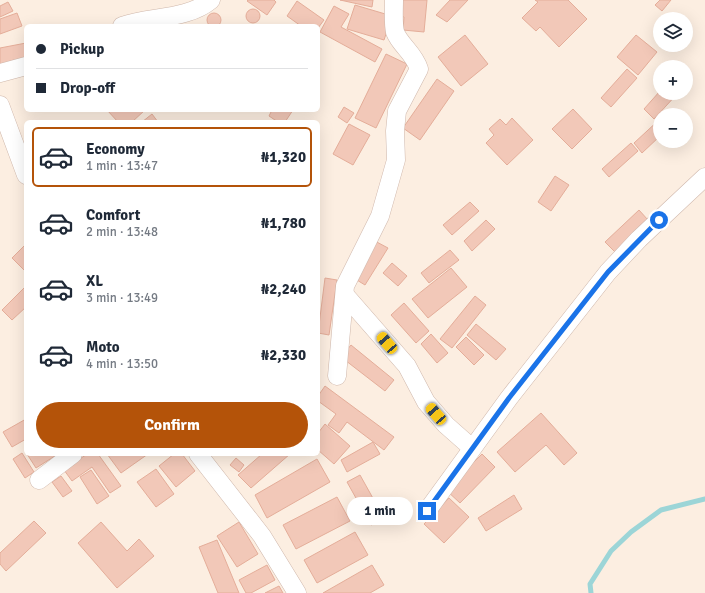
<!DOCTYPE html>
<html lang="en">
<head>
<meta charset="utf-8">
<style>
  body { margin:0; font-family:Signika,sans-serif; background:#f6f6f7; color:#1f2937; height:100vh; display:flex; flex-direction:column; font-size:15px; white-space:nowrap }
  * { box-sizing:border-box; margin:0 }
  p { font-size:13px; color:#747a83 }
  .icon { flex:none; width:22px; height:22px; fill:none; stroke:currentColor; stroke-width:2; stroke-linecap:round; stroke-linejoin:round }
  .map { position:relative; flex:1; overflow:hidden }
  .panel { position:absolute; left:24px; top:120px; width:296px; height:336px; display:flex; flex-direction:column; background:#fff; border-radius:6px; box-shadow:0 4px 16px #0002 }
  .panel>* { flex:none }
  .guide { position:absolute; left:24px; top:24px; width:296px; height:88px; border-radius:6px; box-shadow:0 4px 16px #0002; display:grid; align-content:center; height:88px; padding:0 12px; background:#fff }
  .buttons { position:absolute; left:653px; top:12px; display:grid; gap:8px }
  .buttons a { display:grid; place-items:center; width:40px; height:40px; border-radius:50%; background:#fff; box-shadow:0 4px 16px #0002; font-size:20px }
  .end { position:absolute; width:18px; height:18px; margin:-9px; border:5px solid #1a73e8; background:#fff; box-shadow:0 0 0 2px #fff }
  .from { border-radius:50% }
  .bubble { position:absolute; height:28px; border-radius:14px; background:#fff; box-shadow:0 4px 16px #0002; font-size:13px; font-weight:800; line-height:28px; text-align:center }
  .car { position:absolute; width:12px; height:24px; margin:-12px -6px; border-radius:5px; box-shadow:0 0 3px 1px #0007; background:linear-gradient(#f5c518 24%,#345 0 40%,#f5c518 0 76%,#345 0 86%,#f5c518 0) }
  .guide b { display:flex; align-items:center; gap:14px; height:38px; font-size:15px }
  .guide b+b { border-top:1px solid #e0e1e3 }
  .guide i { width:10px; height:10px; background:#1f2937 }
  ul { padding:7px 0 0; list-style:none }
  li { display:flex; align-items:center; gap:12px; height:60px; margin:0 8px 6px; padding:0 4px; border:2px solid transparent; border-radius:6px }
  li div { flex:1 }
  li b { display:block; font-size:15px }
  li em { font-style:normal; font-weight:800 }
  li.active { border-color:#b45309 }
  li>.icon { width:36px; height:36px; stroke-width:1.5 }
  .primary-button { display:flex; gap:8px; margin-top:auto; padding:8px 12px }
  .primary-button a { flex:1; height:46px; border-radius:24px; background:#b45309; color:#fff; font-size:16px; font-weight:800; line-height:46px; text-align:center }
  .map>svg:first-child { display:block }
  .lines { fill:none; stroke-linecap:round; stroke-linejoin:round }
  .stream { stroke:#9cd5d7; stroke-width:5 }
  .building { fill:#f2c8b8; stroke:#e4ad99 }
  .street-casing { stroke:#cfb7ab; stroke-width:19 }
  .street { stroke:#fff; stroke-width:18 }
  .route { stroke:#1a73e8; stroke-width:5 }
</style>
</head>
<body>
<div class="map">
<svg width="705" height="593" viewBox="0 0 705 593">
  <rect width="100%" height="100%" fill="#fceee1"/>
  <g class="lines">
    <polyline class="stream" points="591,593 590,584 611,551 631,532 661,510 705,499"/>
  </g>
  <g class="building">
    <polygon points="248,0 274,0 276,2 267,15 247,1"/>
    <polygon points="340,0 373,0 372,7"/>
    <polygon points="397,0 427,0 424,32 403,30 404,17 396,15"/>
    <polygon points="450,0 468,0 447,22 436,15"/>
    <polygon points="535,0 568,0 587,19 559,47 540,27 536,31 522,18 538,2"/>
    <polygon points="660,0 671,0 662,11 655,5"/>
    <polygon points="297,1 324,20 318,28 318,26 301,26 287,16"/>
    <polygon points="8,2 13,11 0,17 0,6"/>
    <polygon points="355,5 392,16 384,40 347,29"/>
    <polygon points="334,6 349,14 341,27 382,49 375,62 320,32"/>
    <circle cx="253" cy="16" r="7"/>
    <circle cx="214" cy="20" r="7"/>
    <polygon points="17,13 22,26 0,34 0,19"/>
    <polygon points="465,35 488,64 461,86 438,57"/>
    <polygon points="636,35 657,52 638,75 617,57"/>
    <polygon points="26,43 26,60 0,64 0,48"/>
    <polygon points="386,54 407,64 376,128 355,118"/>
    <polygon points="627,69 637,78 611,107 601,98"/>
    <polygon points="437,79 454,91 420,140 403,128"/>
    <polygon points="660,91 660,93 678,93 654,119 644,109"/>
    <polygon points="344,107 354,113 347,123 338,117"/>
    <polygon points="573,109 592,129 572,149 552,129"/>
    <polygon points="107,110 145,110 132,122 118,122"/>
    <polygon points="272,110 293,110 285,122 278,122 269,116"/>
    <polygon points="152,114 158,122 142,122"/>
    <polygon points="512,118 533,140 507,165 486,143 494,135 489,129 500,119 506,125"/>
    <polygon points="660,119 660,136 642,153 634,143"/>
    <polygon points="349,124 370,135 353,165 333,154"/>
    <polygon points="631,143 638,151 609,177 602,169"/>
    <polygon points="555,176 569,185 551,211 538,202"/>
    <polygon points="470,202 479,211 452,235 443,225"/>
    <polygon points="639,210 648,220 615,252 605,242"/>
    <polygon points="486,220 495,229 472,251 464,241"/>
    <polygon points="373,240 388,248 365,285 352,277"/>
    <polygon points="26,244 26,272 12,258"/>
    <polygon points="450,250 459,260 429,283 421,273"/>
    <polygon points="392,263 407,276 398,286 383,273"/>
    <polygon points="451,268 467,287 428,318 412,299"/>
    <polygon points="325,278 337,280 329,335 318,333"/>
    <polygon points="26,286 26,307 12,320 2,310"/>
    <polygon points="475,296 486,305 452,348 440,339"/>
    <polygon points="404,303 429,331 416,343 391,315"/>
    <polygon points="476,324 506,349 496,360 467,335"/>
    <polygon points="431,334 448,353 437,363 421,344"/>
    <polygon points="466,337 484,355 474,365 456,347"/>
    <polygon points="351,345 394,380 385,391 341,357"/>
    <polygon points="325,386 394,437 384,450 347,422 339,433 328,425 336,414 318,401 318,396"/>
    <polygon points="541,413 577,453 564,465 546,445 515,472 497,452"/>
    <polygon points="26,419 26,439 12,447 3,432"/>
    <polygon points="325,424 350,446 334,464 318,450 318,433"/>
    <polygon points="373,442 380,454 347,472 341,460"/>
    <polygon points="22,453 34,472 25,478 13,459"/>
    <polygon points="27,454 58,454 36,468"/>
    <polygon points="87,454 98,454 121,486 110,493 92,467 72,481 64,470"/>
    <polygon points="107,454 148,454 121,473"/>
    <polygon points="174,454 182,454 195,471 176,487 159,466"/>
    <polygon points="262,454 290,454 251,488 238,475"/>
    <polygon points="482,454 495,467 460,503 446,490"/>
    <polygon points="236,458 244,465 239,472 230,465"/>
    <polygon points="317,459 330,482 267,518 255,495"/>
    <polygon points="156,469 174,494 156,507 137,482"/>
    <polygon points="91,470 109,496 97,504 80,477"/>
    <polygon points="360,475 384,518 371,525 347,482"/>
    <polygon points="61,476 72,491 63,497 52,482"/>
    <polygon points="514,495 522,509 486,531 478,518"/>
    <polygon points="337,497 350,521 296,549 283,525"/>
    <polygon points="449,498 469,517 444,543 424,524"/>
    <polygon points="34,521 46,533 6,571 0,564 0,553"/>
    <polygon points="101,522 127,551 139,539 154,556 117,588 78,543"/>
    <polygon points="239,522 258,554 237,567 217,536"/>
    <polygon points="355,532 368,555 317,583 304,560"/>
    <polygon points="217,540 239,593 218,593 199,547"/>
    <polygon points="267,565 275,580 251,593 246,593 239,580"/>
    <polygon points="372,565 384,585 370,593 323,593"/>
    <polygon points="279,586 283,593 265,593"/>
  </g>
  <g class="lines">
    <g class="street-casing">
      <g id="street">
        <path d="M 122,26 C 151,16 187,20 211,0"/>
        <polyline points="0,73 26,66"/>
        <polyline points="0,105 26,175"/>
        <polyline points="345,295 407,366 426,402 446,425 472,448"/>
        <path d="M 337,376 L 345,286 L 380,216 L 396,160 L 395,131 L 397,111 L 419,69 C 414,53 400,45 395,32 C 393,23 394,9 394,0"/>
        <polyline points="198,454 262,536 297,593"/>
        <polyline points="39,480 73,454"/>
        <polyline points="427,511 509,398 608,272 639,239 705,177"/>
      </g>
    </g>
    <use href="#street" class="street"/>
  </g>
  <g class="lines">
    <polyline class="route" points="427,511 509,398 608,272 659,220"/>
  </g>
</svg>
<div class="buttons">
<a><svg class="icon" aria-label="layers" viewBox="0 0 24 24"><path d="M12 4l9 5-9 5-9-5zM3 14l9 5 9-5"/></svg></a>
<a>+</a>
<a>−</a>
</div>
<i class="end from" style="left:659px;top:220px"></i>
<i class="end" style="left:427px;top:511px"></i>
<div class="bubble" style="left:347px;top:497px;width:66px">1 min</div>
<i class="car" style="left:387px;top:343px;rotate:319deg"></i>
<i class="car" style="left:436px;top:414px;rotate:319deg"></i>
<div class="guide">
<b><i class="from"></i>Pickup</b>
<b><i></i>Drop-off</b>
</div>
<section class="panel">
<ul>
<li class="active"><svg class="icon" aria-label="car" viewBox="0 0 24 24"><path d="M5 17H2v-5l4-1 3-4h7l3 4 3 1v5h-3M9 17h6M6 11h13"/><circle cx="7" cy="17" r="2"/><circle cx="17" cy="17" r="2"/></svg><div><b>Economy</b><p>1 min · 13:47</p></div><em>₦1,320</em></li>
<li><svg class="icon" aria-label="car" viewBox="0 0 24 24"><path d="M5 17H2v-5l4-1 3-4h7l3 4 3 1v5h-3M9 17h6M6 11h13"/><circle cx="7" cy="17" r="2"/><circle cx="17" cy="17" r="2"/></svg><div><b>Comfort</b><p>2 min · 13:48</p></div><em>₦1,780</em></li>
<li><svg class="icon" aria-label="car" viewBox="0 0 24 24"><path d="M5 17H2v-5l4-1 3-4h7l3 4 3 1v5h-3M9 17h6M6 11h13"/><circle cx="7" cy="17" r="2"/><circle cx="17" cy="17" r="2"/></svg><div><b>XL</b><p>3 min · 13:49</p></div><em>₦2,240</em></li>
<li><svg class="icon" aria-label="car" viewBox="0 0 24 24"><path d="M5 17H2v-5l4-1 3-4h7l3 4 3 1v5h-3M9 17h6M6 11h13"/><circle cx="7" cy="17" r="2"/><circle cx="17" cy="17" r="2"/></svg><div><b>Moto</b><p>4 min · 13:50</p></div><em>₦2,330</em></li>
</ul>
<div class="primary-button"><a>Confirm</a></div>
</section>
</div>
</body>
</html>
